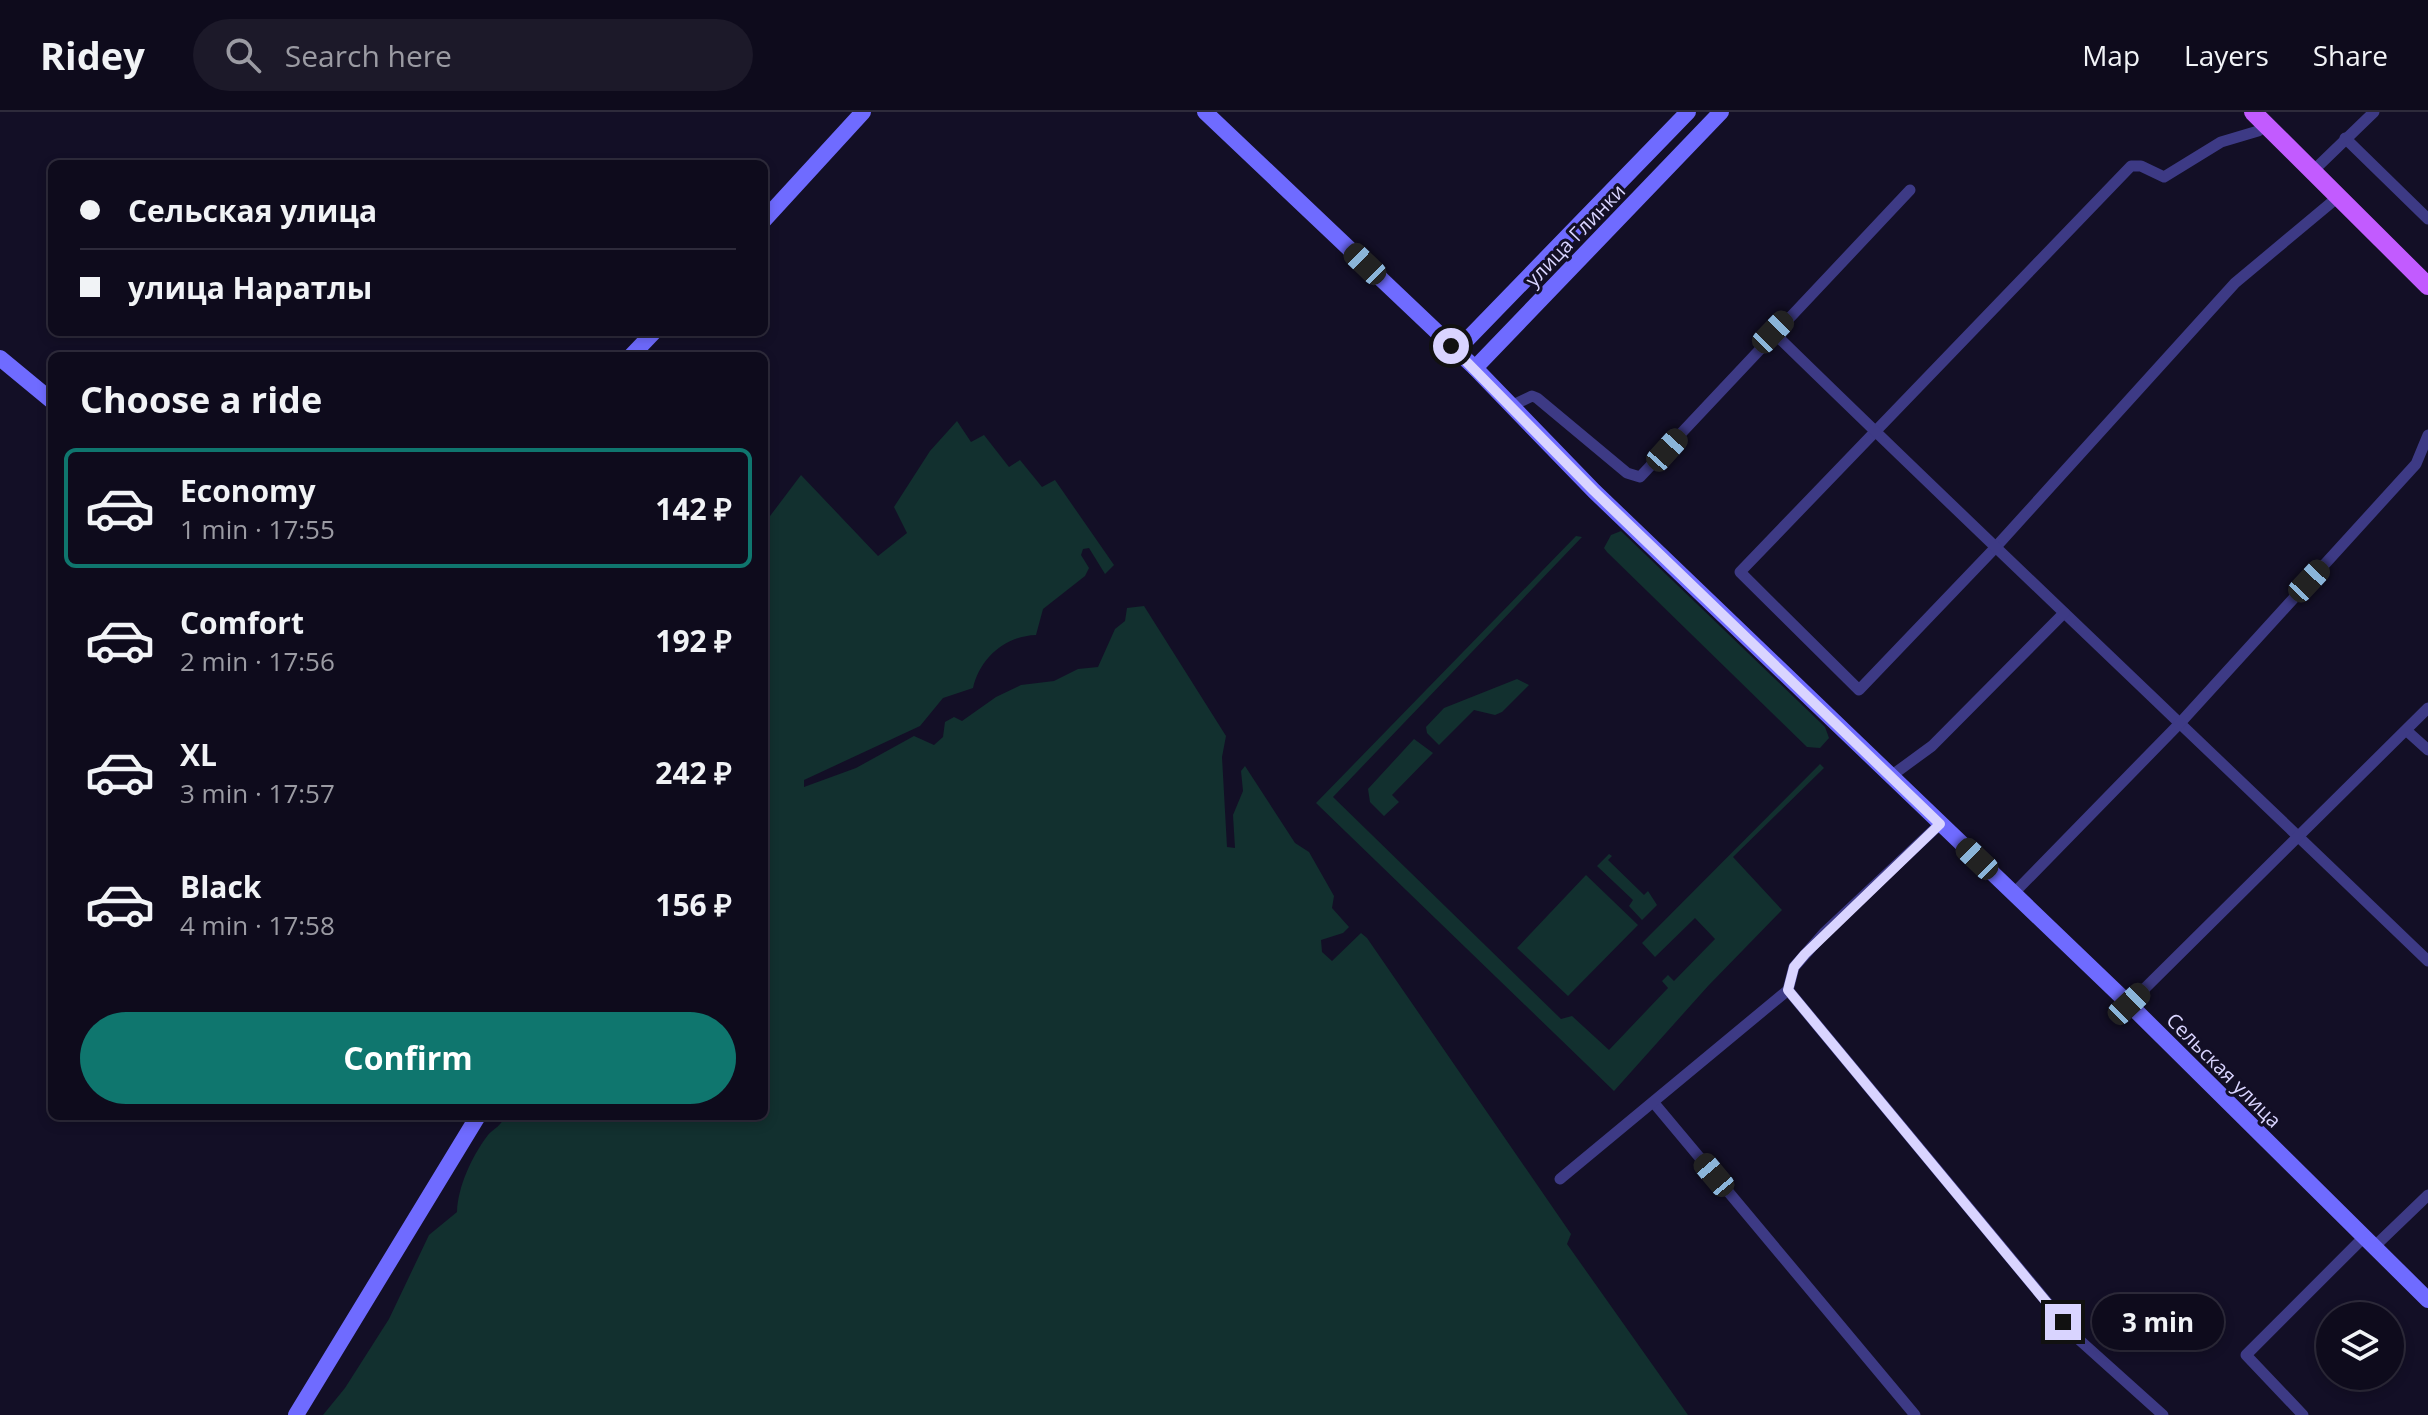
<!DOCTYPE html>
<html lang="en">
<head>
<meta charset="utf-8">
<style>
  body { margin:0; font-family:"Open Sans",sans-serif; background:#1c1929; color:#f1f3f6; height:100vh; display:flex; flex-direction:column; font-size:30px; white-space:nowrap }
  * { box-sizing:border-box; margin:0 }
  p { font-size:26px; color:#9b9ba3 }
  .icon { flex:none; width:44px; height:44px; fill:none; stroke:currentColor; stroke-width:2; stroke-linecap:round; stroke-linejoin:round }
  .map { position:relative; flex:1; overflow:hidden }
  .sheet { position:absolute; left:48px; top:240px; width:720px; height:768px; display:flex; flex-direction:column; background:#0e0b1c; border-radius:12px; box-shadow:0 4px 12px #0003,0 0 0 2px #2e2b3b }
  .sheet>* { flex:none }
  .guide { position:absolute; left:48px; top:48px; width:720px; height:176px; border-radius:12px; box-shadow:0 4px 12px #0003,0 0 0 2px #2e2b3b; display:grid; align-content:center; height:176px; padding:0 32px; background:#0e0b1c }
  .fabs { position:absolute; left:2316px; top:1190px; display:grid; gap:16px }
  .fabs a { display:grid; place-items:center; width:88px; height:88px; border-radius:50%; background:#0e0b1c; box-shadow:0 4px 12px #0003,0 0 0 2px #2e2b3b; font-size:40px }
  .end { position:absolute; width:36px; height:36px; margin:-18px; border:10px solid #d9d4ff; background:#111; box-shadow:0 0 0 4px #111 }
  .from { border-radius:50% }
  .bubble { position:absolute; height:56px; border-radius:28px; background:#0e0b1c; box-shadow:0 4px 12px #0003,0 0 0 2px #2e2b3b; font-size:26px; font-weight:700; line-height:56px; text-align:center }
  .car { position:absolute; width:24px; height:48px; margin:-24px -12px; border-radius:10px; box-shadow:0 0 6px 2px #0007; background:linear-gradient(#222 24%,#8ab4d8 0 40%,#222 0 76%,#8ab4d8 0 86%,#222 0) }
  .guide b { display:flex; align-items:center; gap:28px; height:76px; font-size:30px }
  .guide b+b { border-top:2px solid #2e2b3b }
  .guide i { width:20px; height:20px; background:#f1f3f6 }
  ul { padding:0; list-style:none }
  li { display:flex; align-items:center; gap:24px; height:120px; margin:0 16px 12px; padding:0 16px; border:4px solid transparent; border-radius:12px }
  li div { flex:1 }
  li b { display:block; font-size:30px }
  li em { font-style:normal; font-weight:700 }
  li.selected { border-color:#0f766e }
  li>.icon { width:72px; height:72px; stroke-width:1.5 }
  h2 { padding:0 32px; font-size:36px; line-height:96px }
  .action { display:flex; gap:16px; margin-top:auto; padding:16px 32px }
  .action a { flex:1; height:92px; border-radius:48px; background:#0f766e; color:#fff; font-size:32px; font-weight:700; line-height:92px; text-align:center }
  header { display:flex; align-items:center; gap:48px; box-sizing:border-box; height:112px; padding:0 40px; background:#0e0b1c; border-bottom:2px solid #2e2b3b }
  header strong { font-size:38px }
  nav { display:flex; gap:44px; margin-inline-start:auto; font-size:28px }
  .search { width:560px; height:72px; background:#1c1929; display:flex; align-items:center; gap:20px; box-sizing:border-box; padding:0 28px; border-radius:44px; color:#9b9ba3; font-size:30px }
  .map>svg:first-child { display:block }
  .green { fill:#12302f }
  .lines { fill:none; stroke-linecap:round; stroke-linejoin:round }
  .minor { stroke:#3d3a85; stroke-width:11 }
  .secondary { stroke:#6f6bff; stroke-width:16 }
  .primary { stroke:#c25bff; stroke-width:18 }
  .route { stroke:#d9d4ff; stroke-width:10 }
  .labels { text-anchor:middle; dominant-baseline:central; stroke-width:6; stroke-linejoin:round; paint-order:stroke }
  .street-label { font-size:20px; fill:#d9d4ff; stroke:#130f26 }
</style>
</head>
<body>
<header>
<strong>Ridey</strong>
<div class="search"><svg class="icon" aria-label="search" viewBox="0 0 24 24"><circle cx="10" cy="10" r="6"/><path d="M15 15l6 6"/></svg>Search here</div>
<nav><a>Map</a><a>Layers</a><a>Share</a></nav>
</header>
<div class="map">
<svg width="2428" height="1303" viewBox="0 0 2428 1303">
  <rect width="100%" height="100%" fill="#130f26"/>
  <g class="green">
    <path d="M 957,309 L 971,330 L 984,323 L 1009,355 L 1020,348 L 1042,375 L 1055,368 L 1114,453 L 1105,462 L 1089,436 L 1083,437 L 1081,443 L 1089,456 L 1085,464 L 1043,497 L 1036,523 C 1005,524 980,546 973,576 L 943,586 L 920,614 L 804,668 L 804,675 L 856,656 L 914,624 L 934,633 L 943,625 L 945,610 L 954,605 L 962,609 L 996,585 L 1021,573 L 1054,569 L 1078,557 L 1098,555 L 1115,517 L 1125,509 L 1127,496 L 1144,494 L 1226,624 L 1222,645 L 1227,735 L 1235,736 L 1233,703 L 1243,679 L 1241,659 L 1245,654 L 1295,731 L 1309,740 L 1334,784 L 1332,796 L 1349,815 L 1343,821 L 1321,828 L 1322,840 L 1332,849 L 1361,821 L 1367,826 L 1571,1122 L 1567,1132 L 1688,1303 L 323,1303 L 345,1276 L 389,1207 L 429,1123 L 457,1100 C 458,1074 472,1044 488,1023 C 494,1016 502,1014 504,1004 L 764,1004 L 764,412 L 801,363 L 878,444 L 907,421 L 894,395 L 930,339 Z"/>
    <polygon points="1621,419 1825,615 1829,626 1820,636 1807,635 1607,440 1604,436 1611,423"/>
    <polygon points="1576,424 1582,425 1333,685 1561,907 1572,904 1609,938 1668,876 1662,869 1668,863 1674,869 1715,827 1695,806 1655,845 1642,831 1820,652 1824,656 1733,745 1782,798 1708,874 1614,979 1316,691"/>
    <polygon points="1517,567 1529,573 1502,600 1495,603 1474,598 1439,633 1427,621 1426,615 1444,596"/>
    <polygon points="1414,627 1433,641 1392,683 1399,690 1384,704 1370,690 1368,677"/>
    <polygon points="1609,742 1612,744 1608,748 1644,783 1648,779 1657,793 1642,808 1629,794 1633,788 1597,754"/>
    <polygon points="1586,763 1638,813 1568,884 1517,836"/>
  </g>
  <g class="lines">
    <g class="minor">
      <polyline points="2266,13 2258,19 2221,30 2164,65 2141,54 2131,54 1740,460 1859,578 1994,437 2235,171 2338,85"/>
      <polyline points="2345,26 2428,107"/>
      <polyline points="2313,59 2374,0"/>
      <path d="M 1773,220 C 1990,432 2210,639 2428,849"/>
      <polyline points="1511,294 1532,284 1537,286 1627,361 1640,365 1910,78"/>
      <polyline points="2407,619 2428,638"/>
      <polyline points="1891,664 1932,634 2064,501"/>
      <polyline points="2013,782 2181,610 2416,352 2428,323"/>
      <polyline points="1788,878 2075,1224 2163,1303"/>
      <polyline points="2129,892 2428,596"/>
      <polyline points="1654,991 1915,1303"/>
      <polyline points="1560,1067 1788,878 1794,855 1825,820 1940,712"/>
      <polyline points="2375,1134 2428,1083"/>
      <polyline points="2303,1303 2246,1243 2365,1124"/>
    </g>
    <g class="secondary">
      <polyline points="1205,0 1475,256 1594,379 2129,892 2428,1188"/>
      <polyline points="764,108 863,0"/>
      <polyline points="1456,239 1688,0"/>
      <polyline points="631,244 654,220"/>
      <polyline points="0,246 52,289"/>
      <polyline points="1475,256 1721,0"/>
      <polyline points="296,1303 478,1004"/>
    </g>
    <polyline class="primary" points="2253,0 2428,174"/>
  </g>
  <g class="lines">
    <polyline class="route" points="1451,234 1594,379 1940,712 1805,842 1794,855 1788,878 2063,1210"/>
  </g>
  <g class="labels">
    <g class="street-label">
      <text transform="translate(1575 123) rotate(-46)">улица Глинки</text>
      <text transform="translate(2224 958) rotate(45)">Сельская улица</text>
    </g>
  </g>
</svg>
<div class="fabs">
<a><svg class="icon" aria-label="layers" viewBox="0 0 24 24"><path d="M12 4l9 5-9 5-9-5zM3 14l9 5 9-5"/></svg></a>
</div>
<i class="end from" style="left:1451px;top:234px"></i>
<i class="end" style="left:2063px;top:1210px"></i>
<div class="bubble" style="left:2092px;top:1182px;width:132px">3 min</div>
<i class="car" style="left:1365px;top:152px;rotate:314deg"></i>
<i class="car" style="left:1773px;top:220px;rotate:44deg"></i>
<i class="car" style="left:1667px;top:338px;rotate:42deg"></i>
<i class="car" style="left:2309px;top:469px;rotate:43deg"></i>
<i class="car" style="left:1977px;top:747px;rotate:314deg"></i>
<i class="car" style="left:2129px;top:892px;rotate:46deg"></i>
<i class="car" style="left:1714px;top:1063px;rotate:320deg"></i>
<div class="guide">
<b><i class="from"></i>Сельская улица</b>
<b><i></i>улица Наратлы</b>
</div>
<section class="sheet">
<h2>Choose a ride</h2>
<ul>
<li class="selected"><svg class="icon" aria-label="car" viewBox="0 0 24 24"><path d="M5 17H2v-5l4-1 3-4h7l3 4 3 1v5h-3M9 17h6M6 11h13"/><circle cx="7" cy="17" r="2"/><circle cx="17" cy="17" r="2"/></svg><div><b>Economy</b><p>1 min · 17:55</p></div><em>142 ₽</em></li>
<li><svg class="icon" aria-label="car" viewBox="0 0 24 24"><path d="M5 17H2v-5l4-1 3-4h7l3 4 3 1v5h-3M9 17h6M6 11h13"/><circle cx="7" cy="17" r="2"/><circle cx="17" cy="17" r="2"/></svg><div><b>Comfort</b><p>2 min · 17:56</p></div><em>192 ₽</em></li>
<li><svg class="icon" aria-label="car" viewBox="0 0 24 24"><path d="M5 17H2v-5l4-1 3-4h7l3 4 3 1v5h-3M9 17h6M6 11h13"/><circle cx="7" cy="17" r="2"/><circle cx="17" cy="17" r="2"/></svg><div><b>XL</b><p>3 min · 17:57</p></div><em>242 ₽</em></li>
<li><svg class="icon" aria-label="car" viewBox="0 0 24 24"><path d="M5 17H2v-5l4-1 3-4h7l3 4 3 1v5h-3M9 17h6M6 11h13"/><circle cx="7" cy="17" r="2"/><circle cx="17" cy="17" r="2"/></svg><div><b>Black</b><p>4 min · 17:58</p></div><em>156 ₽</em></li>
</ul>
<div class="action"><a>Confirm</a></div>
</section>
</div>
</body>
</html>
